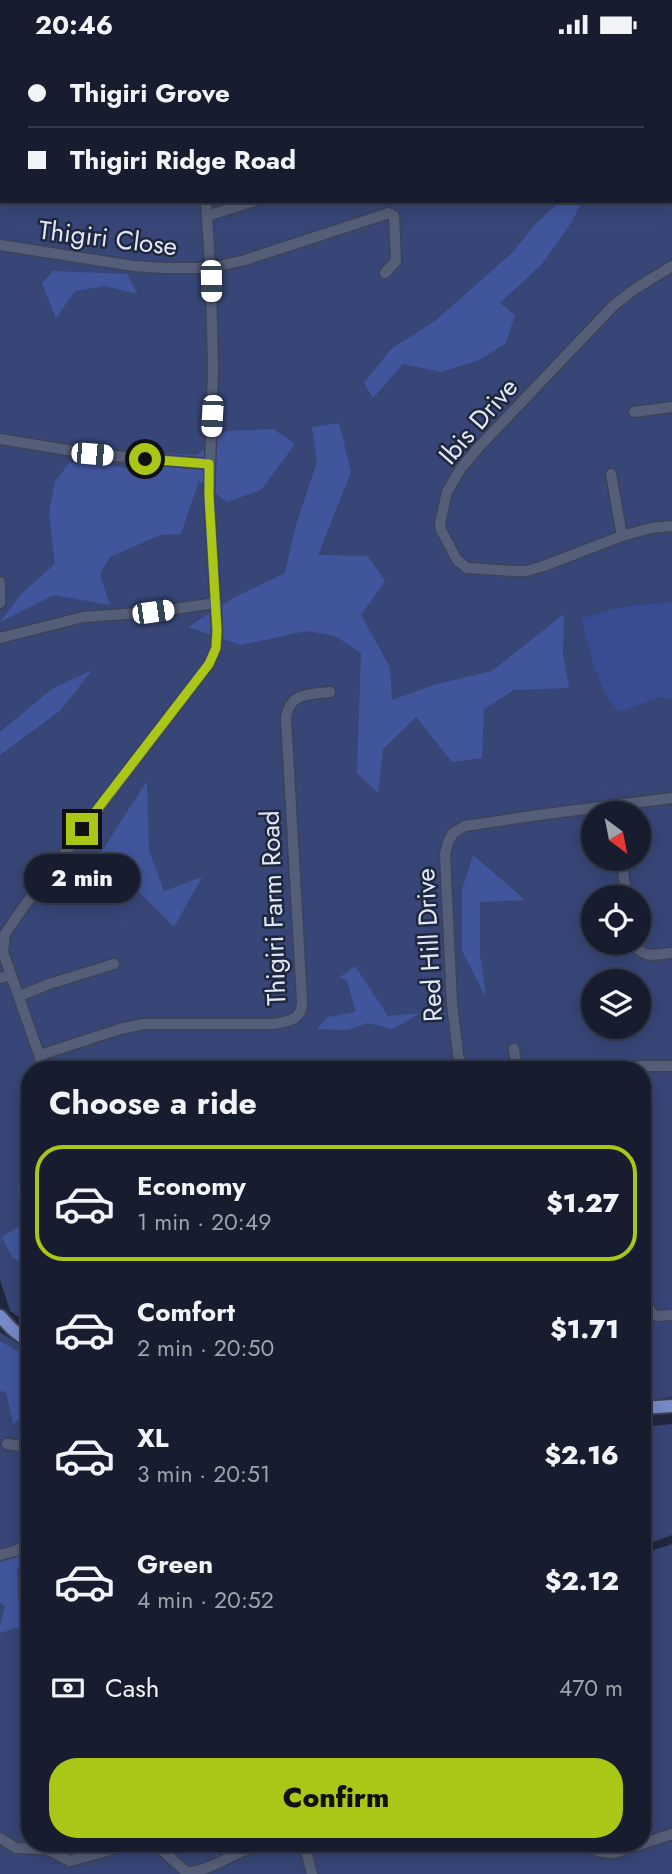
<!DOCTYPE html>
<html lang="en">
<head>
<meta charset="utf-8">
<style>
  body { margin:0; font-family:Jost,sans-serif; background:#242a3a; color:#f1f3f6; height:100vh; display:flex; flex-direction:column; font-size:26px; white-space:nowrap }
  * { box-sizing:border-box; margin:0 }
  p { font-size:23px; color:#9ea2aa }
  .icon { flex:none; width:38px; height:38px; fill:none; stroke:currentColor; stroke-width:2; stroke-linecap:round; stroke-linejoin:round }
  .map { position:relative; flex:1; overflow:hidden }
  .drawer { position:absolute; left:21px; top:1012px; width:630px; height:791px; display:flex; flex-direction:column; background:#171d2e; border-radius:28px; box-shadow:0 4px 18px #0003,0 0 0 2px #363b4a }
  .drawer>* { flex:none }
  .guide { position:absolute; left:0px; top:0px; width:672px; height:154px; box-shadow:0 4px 18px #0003,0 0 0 2px #363b4a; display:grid; align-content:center; height:154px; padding:0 28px; background:#171d2e }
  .needle { width:46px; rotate:148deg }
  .fabs { position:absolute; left:581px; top:752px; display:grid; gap:14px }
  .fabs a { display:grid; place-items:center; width:70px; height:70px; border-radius:50%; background:#171d2e; box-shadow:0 4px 18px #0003,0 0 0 2px #363b4a; font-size:35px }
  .end { position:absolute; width:32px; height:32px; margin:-16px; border:9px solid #aac718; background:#111; box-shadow:0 0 0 4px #111 }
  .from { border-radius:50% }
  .bubble { position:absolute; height:49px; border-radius:24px; background:#171d2e; box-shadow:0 4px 18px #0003,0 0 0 2px #363b4a; font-size:23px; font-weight:800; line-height:49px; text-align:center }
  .car { position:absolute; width:21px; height:42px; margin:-21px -10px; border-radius:9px; box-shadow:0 0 5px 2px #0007; background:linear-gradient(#fff 24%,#345 0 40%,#fff 0 76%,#345 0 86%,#fff 0) }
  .guide b { display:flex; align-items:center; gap:24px; height:66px; font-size:26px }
  .guide b+b { border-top:2px solid #363b4a }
  .guide i { width:18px; height:18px; background:#f1f3f6 }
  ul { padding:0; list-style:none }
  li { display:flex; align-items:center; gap:21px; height:116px; margin:0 14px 10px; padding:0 14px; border:4px solid transparent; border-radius:28px }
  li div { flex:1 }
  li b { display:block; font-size:26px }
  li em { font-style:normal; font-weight:800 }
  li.current { border-color:#aac718 }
  li>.icon { width:63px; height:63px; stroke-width:1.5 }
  h2 { padding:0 28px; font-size:32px; line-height:84px }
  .pay { display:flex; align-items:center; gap:18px; height:77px; padding:0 28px; font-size:26px }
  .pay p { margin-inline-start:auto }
  .cta { display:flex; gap:14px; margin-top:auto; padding:14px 28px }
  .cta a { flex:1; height:80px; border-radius:28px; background:#aac718; color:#111; font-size:28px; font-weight:800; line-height:80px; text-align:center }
  .status { display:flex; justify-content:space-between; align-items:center; height:49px; padding:0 35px; background:#171d2e; direction:ltr }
  .status svg { height:19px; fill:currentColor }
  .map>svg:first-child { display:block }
  .green { fill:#374677; fill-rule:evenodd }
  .forest { fill:#41559c }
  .water { fill:#394b92 }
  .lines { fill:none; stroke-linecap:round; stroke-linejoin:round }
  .minor-casing { stroke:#3d4356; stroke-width:13 }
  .major-casing { stroke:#3d4356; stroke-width:16 }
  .minor { stroke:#555e78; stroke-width:10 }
  .major { stroke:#778ac8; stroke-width:12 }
  .route { stroke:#aac718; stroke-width:9 }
  .labels { text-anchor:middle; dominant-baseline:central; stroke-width:5; stroke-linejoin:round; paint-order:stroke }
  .street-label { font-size:26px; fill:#e1e7f6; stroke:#1f273d }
</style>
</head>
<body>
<div class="status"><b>20:46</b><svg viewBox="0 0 49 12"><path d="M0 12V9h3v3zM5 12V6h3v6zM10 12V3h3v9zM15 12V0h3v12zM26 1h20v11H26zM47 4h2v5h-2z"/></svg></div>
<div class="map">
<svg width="672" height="1825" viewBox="0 0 672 1825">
  <rect width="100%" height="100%" fill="#1f273d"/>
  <g class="green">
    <path d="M 0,0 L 672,0 L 672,1348 L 642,1352 L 642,1020 L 30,1020 L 30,1275 L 10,1262 L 0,1230 ZM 2,2 L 670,2 L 670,152 L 2,152 ZM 593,765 L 639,765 L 639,810 L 593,810 ZM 593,849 L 639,849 L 639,894 L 593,894 ZM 593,933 L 639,933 L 639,978 L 593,978 Z"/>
    <polygon points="0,1283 30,1302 30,1794 642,1794 642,1505 672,1495 672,1825 0,1825"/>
    <polygon points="672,1375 672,1486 642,1497 642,1378"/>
  </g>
  <g class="forest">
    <polygon points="561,152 582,152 573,171 542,215 500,254 515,266 506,294 479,311 441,323 403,315 373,349 364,334 391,300 435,272 513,203 537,173"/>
    <polygon points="53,222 127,225 137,245 105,237 75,242 56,269 42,234"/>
    <polygon points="339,374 351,423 318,506 368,507 385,532 361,566 390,618 392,651 434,636 492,622 564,565 563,604 569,639 514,641 484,660 482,709 452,713 416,668 383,700 378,744 357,724 361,604 335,587 306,582 241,596 188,578 235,548 285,524 295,479 317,413 312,378"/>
    <polygon points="273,380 295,395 261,441 227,453 199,432 181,485 160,486 110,508 100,525 110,556 54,546 0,573 22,544 55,515 49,465 55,432 70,413 140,420 162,404 197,406 225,382"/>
    <polygon points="92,621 61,661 0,706 0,683 52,640"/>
    <polygon points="147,732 149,802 164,842 202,828 174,878 122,826 91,819"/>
    <polygon points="473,806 525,851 480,853 480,906 486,948 462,902 462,841"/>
    <polygon points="355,917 388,967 421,964 392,980 367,974 348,981 317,980 328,968 356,963 347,932 340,928"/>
    <polygon points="30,1126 30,1221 12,1208 2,1188 27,1172 17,1139"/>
    <polygon points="0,1292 30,1309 30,1363 13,1375 6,1343 0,1342"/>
    <polygon points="30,1501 30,1514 17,1520 18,1551 26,1576 0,1584 0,1577 5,1557 0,1553 0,1513"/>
  </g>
  <path class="water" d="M 672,553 L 672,650 L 659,648 L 620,663 C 597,643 590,599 581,570 L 615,559 Z"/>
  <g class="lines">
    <g class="minor-casing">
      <g id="minor">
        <polyline points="188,0 188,2"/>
        <polyline points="350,0 350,2"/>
        <polyline points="257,2 262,0"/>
        <polyline points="0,3 2,3"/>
        <polyline points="207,167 254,152"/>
        <polyline points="0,196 134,217 165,219 210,219 245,211 389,164 394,167 396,212 385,224"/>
        <polyline points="672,217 635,240 613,257 478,399 461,419 447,443 440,474 441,481 457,511 467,519 513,522 526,522 541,518 622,487 651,479 672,477"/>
        <polyline points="634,363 672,358"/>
        <polyline points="0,390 92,405 209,415"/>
        <polyline points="611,425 622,487"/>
        <polyline points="0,533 0,554"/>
        <polyline points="0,589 83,568 153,563 216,554"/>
        <polyline points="621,810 627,849"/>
        <path d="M 635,894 C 642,911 656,905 672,904"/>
        <polyline points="0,929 11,926"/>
        <polyline points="19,947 49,935 114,915"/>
        <polyline points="514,1000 517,1020"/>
        <path d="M 40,1006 L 120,980 L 143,975 L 274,975 C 290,972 302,971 302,952 L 286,669 C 290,643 308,646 330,643"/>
        <polyline points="44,1020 3,903 5,885 22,860 209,615 216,599 217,581 209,447 213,320 211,232 206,152"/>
        <polyline points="460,1020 452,955 445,805 448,793 453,784 465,777 538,766 672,749"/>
        <polyline points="622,1020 641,1017 672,1017"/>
        <polyline points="642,1230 648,1257 652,1265 658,1267 672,1266"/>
        <polyline points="7,1395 30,1398"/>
        <polyline points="0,1506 15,1502 30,1494"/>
        <polyline points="0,1789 16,1799 47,1800 70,1812 107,1802 124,1794"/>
        <path d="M 146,1794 L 163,1802 L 186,1823 C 213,1823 237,1799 268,1794"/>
        <polyline points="301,1794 306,1802 312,1825"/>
        <path d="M 583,1794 C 593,1801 601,1804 614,1804 L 672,1785"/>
      </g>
    </g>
    <g class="major-casing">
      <g id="major">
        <polyline points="0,1267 12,1280 30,1294"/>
        <polyline points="642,1359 672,1357"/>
      </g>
    </g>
    <use href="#minor" class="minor"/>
    <use href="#major" class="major"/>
  </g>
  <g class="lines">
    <polyline class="route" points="82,780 209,615 216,599 217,581 209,447 209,415 145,410"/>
  </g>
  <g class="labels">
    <g class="street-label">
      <text transform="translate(108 189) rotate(7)">Thigiri Close</text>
      <text transform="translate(478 372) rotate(-49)">Ibis Drive</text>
      <text transform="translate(273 859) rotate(-92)">Thigiri Farm Road</text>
      <text transform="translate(429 896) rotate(-93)">Red Hill Drive</text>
    </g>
  </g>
</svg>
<div class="fabs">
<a><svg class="needle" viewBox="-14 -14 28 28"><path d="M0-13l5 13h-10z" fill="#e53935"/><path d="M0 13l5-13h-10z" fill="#9ea2aa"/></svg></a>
<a><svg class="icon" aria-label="locate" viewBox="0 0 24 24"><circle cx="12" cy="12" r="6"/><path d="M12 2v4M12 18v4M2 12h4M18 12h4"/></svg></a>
<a><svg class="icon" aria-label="layers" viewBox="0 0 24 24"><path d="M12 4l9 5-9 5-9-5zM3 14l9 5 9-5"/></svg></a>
</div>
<i class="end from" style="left:145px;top:410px"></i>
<i class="end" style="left:82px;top:780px"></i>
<div class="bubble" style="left:24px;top:805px;width:116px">2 min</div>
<i class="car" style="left:211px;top:232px;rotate:179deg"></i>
<i class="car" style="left:212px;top:367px;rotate:183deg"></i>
<i class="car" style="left:92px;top:405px;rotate:95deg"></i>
<i class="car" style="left:153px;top:563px;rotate:82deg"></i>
<div class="guide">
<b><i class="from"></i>Thigiri Grove</b>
<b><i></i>Thigiri Ridge Road</b>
</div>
<section class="drawer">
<h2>Choose a ride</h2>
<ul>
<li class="current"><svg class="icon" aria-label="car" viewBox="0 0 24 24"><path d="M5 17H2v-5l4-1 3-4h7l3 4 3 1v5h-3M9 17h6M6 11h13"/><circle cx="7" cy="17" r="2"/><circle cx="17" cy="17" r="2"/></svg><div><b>Economy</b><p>1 min · 20:49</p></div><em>$1.27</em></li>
<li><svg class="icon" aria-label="car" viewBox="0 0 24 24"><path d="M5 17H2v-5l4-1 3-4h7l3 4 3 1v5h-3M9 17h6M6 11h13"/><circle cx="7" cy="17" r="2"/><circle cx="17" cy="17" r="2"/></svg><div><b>Comfort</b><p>2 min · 20:50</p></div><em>$1.71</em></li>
<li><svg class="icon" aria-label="car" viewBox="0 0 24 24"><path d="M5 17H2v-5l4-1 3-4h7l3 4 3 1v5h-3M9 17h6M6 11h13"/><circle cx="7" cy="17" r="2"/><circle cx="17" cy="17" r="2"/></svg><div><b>XL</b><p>3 min · 20:51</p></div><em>$2.16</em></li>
<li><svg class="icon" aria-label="car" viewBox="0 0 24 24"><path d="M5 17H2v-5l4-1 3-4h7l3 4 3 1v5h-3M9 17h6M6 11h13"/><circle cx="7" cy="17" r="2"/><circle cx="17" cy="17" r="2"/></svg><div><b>Green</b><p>4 min · 20:52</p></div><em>$2.12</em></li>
</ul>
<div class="pay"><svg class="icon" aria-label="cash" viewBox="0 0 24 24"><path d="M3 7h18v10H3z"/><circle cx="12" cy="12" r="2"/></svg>Cash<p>470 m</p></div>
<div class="cta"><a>Confirm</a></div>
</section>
</div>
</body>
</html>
